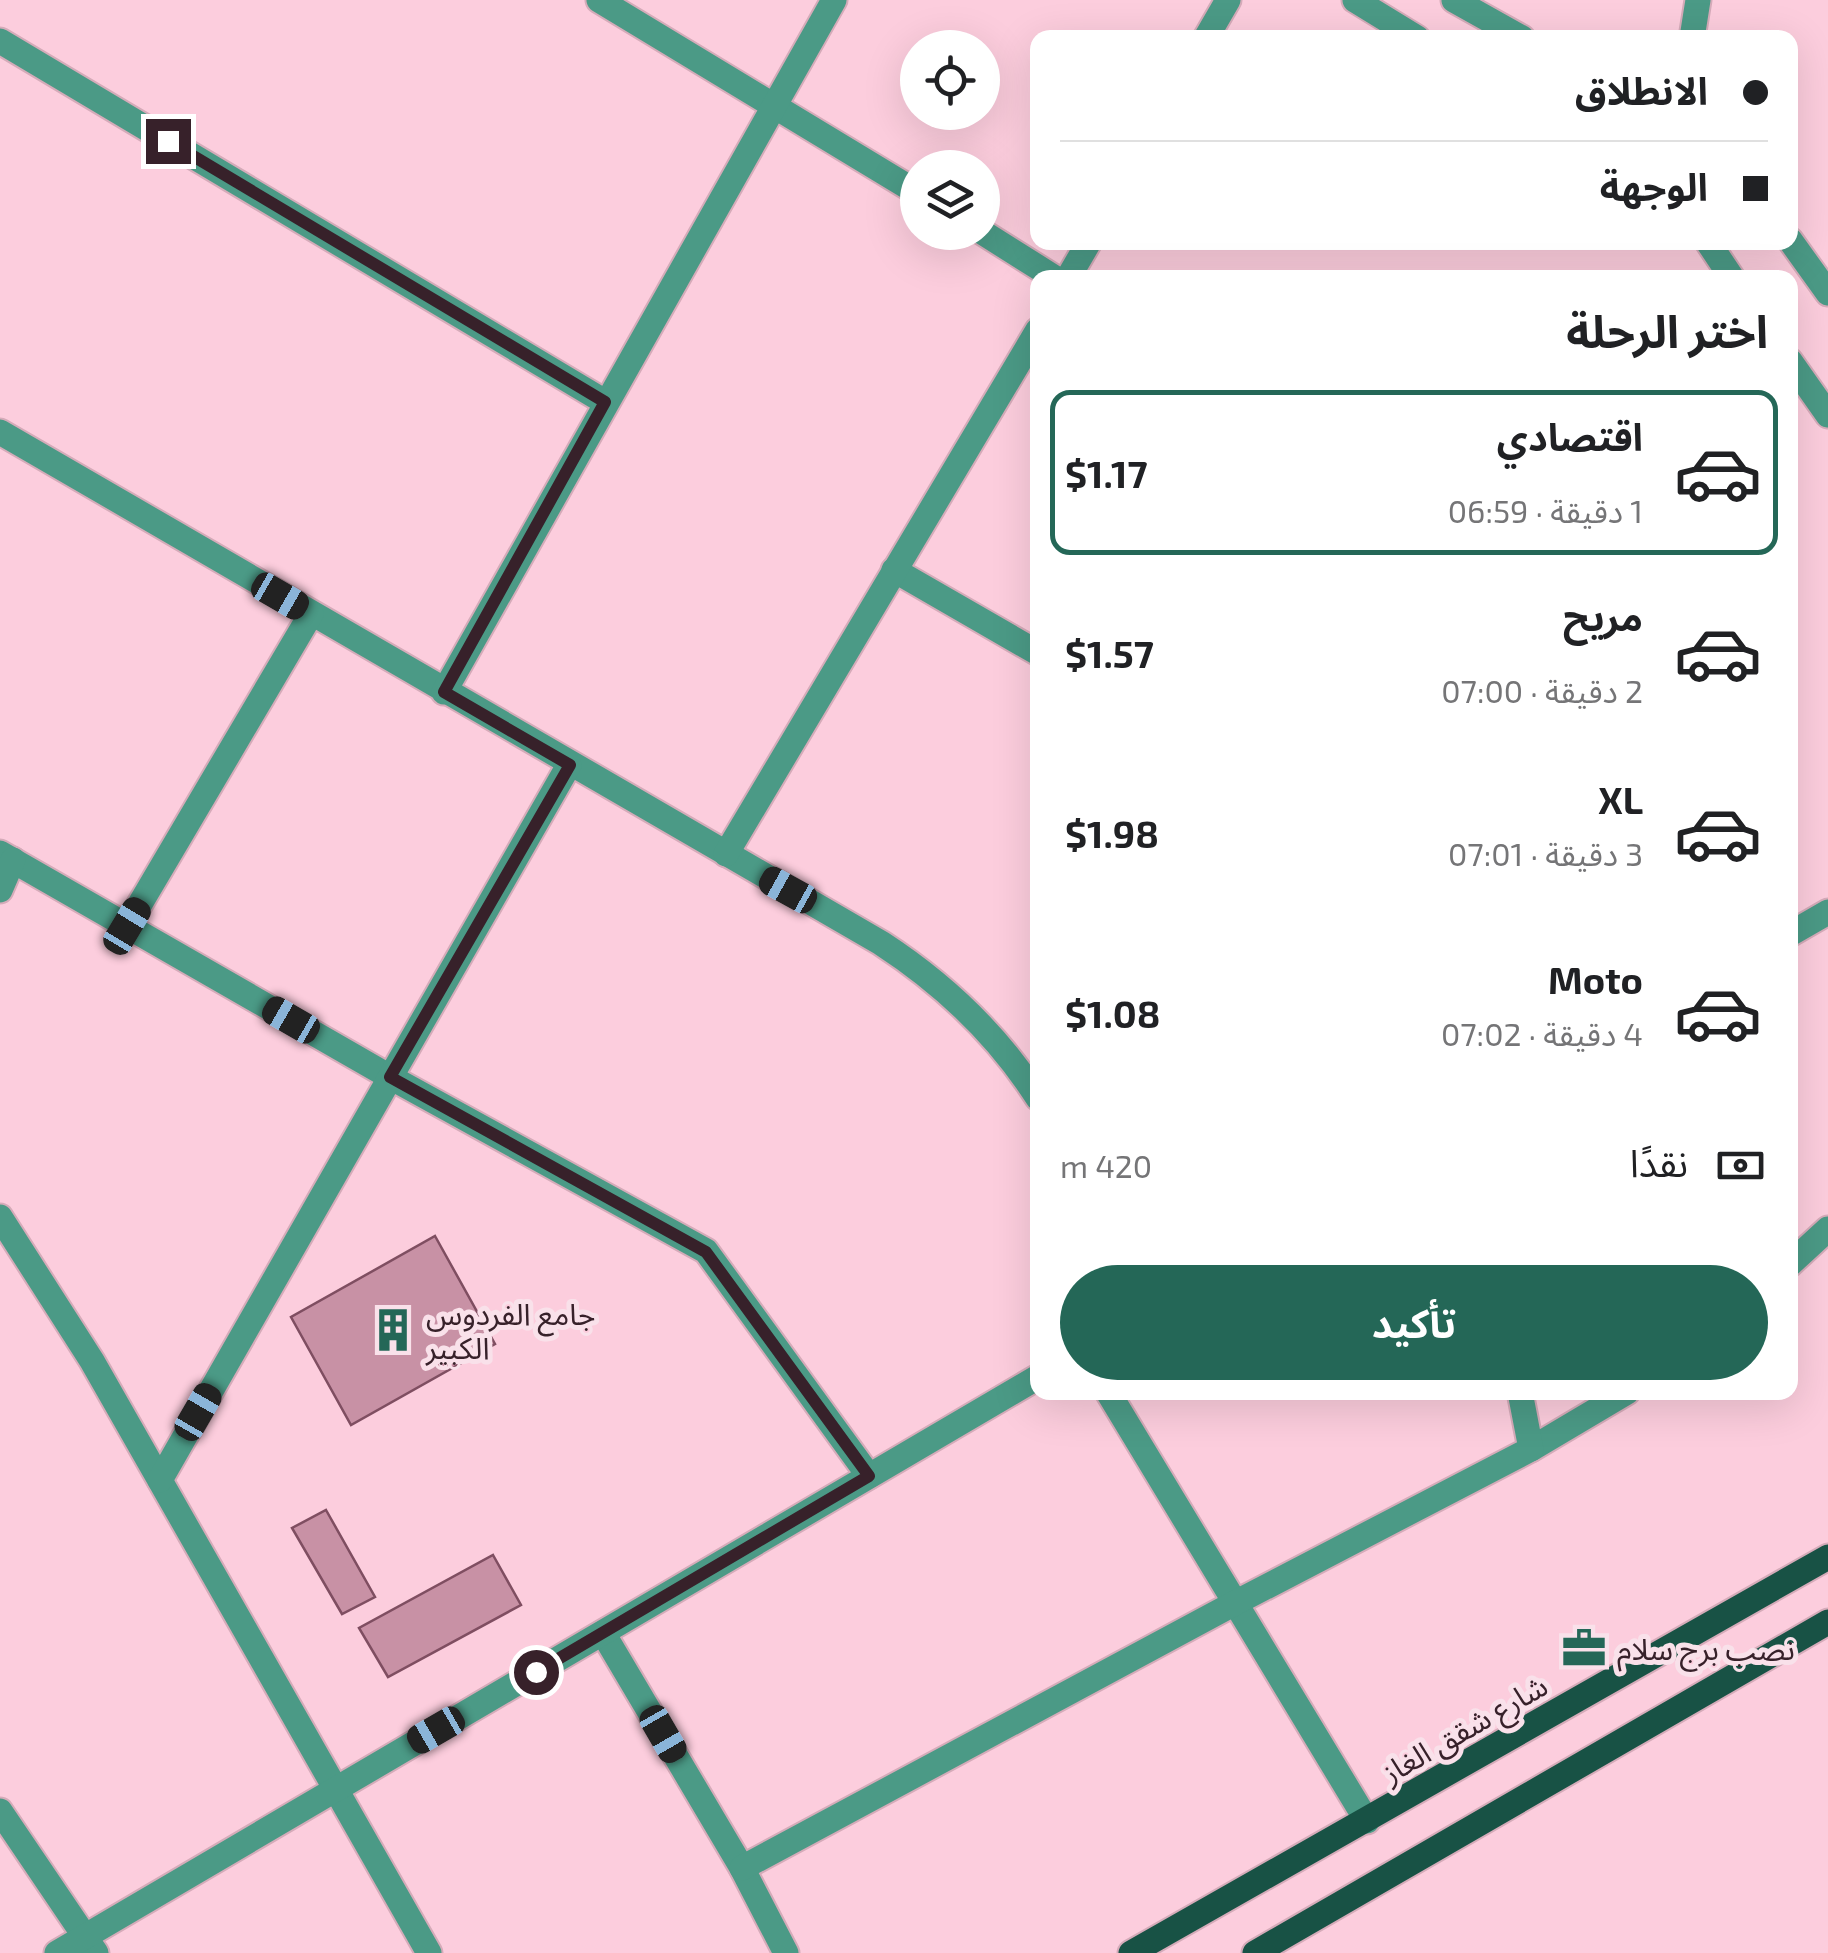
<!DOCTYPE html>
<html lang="ar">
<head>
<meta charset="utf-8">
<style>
  body { margin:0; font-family:"Exo 2","Noto Sans Arabic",sans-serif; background:#f6f6f6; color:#202124; direction:rtl; height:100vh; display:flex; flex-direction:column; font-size:38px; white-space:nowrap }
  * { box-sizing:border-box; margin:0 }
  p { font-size:32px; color:#757577 }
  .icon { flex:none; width:55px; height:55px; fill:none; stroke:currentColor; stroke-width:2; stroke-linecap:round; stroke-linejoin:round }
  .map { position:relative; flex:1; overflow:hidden; direction:ltr }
  .details { position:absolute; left:1030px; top:270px; width:768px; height:1130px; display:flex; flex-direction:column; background:#fff; border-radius:20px; box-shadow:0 10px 40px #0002; direction:rtl }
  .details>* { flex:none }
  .top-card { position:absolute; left:1030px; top:30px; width:768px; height:220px; border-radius:20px; box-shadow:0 10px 40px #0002; direction:rtl; display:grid; align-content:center; height:220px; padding:0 30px; background:#fff }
  .fabs { position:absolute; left:900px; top:30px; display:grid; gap:20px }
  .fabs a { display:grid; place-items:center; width:100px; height:100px; border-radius:50%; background:#fff; box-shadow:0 10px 40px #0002; font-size:50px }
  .end { position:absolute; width:45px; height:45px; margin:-22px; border:12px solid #37212a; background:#fff; box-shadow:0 0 0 5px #fff }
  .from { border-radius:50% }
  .car { position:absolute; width:30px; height:60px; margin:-30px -15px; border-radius:12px; box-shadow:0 0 8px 2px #0007; background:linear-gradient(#222 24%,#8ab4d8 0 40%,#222 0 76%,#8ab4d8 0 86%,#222 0) }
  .top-card b { display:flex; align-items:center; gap:35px; height:95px; font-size:38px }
  .top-card b+b { border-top:2px solid #e0e0e0 }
  .top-card i { width:25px; height:25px; background:#202124 }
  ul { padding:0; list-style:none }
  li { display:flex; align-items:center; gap:30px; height:165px; margin:0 20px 15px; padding:0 10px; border:5px solid transparent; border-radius:20px }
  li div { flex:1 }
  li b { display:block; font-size:38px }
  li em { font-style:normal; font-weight:700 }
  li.current { border-color:#246757 }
  li>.icon { width:90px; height:90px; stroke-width:1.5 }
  h2 { padding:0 30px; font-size:45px; line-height:120px }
  .pay { display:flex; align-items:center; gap:25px; height:110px; padding:0 30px; font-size:38px }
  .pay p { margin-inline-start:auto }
  .button { display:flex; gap:20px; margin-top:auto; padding:20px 30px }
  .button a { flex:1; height:115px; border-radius:60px; background:#246757; color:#fff; font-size:40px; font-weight:700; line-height:115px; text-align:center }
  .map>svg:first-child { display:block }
  .building { fill:#c891a5; stroke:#7f4e61; stroke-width:2.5 }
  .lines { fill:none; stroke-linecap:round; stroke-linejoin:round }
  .minor-casing { stroke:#d5abb9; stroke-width:29 }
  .tertiary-casing { stroke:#d5abb9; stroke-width:29 }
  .primary-casing { stroke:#d5abb9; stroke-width:29 }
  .minor { stroke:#4b9a86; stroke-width:25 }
  .tertiary { stroke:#4b9a86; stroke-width:25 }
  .primary { stroke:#185245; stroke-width:25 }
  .route { stroke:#37212a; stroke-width:12 }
  .labels { text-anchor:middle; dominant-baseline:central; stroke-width:10; stroke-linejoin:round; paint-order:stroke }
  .poi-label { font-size:30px; fill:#37212a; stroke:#f9e1ea; text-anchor:start }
  .street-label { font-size:30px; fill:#37212a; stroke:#f9e1ea }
</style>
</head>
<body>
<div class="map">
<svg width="1828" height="1953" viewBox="0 0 1828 1953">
  <rect width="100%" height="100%" fill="#fccddd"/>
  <g class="building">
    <polygon points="435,1236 495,1344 351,1425 291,1317"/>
    <polygon points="326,1510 375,1597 342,1614 292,1528"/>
    <polygon points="493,1555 521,1605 388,1677 359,1628"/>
  </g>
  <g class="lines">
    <g class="minor-casing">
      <g id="minor">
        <polyline points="599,0 918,193"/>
        <polyline points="1206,38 1228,0"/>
        <polyline points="1692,38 1698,0"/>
        <polyline points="0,41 605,402"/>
        <polyline points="982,232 1055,278"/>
        <polyline points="1068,278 1089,242"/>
        <path d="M 0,432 L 881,943 C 944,984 997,1034 1038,1098"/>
        <polyline points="894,570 1038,653"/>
        <polyline points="444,692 834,0"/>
        <polyline points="0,853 390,1077 706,1251 869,1476"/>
        <polyline points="726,854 1038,330"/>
        <polyline points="0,890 13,860"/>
        <polyline points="127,926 311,614"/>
        <polyline points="1790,934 1828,912"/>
        <polyline points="0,1217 92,1361 429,1953"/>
        <polyline points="1790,1264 1828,1229"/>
        <polyline points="1108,1392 1367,1821"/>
        <polyline points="1531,1449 1627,1392"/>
        <polyline points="160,1480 569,765"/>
        <polyline points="603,1633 742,1868 786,1953"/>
        <polyline points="0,1811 96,1953"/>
        <polyline points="742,1868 1235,1603 1531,1449 1520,1392"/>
        <polyline points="57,1953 1038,1377"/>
      </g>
    </g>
    <g class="tertiary-casing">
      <g id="tertiary">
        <polyline points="1355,0 1417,38"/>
        <polyline points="1454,0 1522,38"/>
        <polyline points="1790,240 1828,293"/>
        <polyline points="1708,242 1732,278"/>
        <polyline points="1790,361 1828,415"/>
      </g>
    </g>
    <g class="primary-casing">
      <g id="primary">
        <polyline points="1131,1953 1828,1557"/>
        <polyline points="1255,1953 1828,1622"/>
      </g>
    </g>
    <use href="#minor" class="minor"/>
    <use href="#tertiary" class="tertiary"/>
    <use href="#primary" class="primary"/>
  </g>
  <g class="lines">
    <polyline class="route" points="168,141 605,402 444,692 570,765 390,1077 706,1252 869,1476 536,1672"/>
  </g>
  <defs>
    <g id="building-bare" transform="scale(3.45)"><path d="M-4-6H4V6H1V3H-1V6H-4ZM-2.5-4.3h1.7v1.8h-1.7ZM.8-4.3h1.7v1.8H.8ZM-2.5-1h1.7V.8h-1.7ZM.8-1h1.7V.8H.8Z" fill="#246757" stroke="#f9e1ea" stroke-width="2.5" paint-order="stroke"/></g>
    <g id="office-bare" transform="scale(3.45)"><path d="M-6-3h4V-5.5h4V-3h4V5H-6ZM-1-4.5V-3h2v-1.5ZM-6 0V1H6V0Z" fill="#246757" stroke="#f9e1ea" stroke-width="2.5" paint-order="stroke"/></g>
  </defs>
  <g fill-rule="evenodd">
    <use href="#building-bare" x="393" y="1330"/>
    <use href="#office-bare" x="1584" y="1648"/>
  </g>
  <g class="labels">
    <g class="poi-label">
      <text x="426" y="1313">جامع الفردوس<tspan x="426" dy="34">الكبير</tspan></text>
      <text x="1617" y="1648">نصب برج سلام</text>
    </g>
    <g class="street-label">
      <text transform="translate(1464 1728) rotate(-30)">شارع شقق الغاز</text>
    </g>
  </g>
</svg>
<div class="fabs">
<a><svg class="icon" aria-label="locate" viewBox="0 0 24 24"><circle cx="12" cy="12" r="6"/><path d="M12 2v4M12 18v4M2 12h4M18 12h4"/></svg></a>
<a><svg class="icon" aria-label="layers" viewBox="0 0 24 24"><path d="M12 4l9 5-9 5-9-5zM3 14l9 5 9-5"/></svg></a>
</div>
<i class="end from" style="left:536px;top:1672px"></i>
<i class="end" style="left:168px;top:141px"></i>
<i class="car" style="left:280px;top:596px;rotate:120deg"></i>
<i class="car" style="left:788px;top:890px;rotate:299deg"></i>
<i class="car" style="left:127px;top:926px;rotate:31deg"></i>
<i class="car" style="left:291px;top:1020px;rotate:300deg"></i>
<i class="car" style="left:198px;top:1412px;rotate:30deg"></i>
<i class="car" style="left:436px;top:1730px;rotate:240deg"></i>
<i class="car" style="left:663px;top:1734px;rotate:150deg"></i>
<div class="top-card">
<b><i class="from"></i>الانطلاق</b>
<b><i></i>الوجهة</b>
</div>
<section class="details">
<h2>اختر الرحلة</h2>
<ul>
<li class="current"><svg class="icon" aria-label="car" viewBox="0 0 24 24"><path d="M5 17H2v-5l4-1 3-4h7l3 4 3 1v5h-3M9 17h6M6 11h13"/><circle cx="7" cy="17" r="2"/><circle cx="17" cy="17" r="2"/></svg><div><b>اقتصادي</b><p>1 دقيقة · 06:59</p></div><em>$1.17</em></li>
<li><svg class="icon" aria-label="car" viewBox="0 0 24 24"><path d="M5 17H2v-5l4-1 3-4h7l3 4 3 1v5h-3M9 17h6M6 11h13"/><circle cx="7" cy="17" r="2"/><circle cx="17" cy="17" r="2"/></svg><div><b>مريح</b><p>2 دقيقة · 07:00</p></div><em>$1.57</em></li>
<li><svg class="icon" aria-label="car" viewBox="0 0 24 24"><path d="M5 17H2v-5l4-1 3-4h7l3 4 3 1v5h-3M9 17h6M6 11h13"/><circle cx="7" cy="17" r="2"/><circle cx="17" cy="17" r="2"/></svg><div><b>XL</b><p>3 دقيقة · 07:01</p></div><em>$1.98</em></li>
<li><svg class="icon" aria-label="car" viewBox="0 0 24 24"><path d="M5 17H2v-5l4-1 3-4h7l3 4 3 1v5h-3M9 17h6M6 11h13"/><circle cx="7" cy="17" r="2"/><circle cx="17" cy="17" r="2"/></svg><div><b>Moto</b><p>4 دقيقة · 07:02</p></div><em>$1.08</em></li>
</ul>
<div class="pay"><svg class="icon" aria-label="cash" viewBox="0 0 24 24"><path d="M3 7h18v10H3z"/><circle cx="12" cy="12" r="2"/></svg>نقدًا<p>420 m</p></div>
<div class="button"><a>تأكيد</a></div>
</section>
</div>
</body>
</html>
